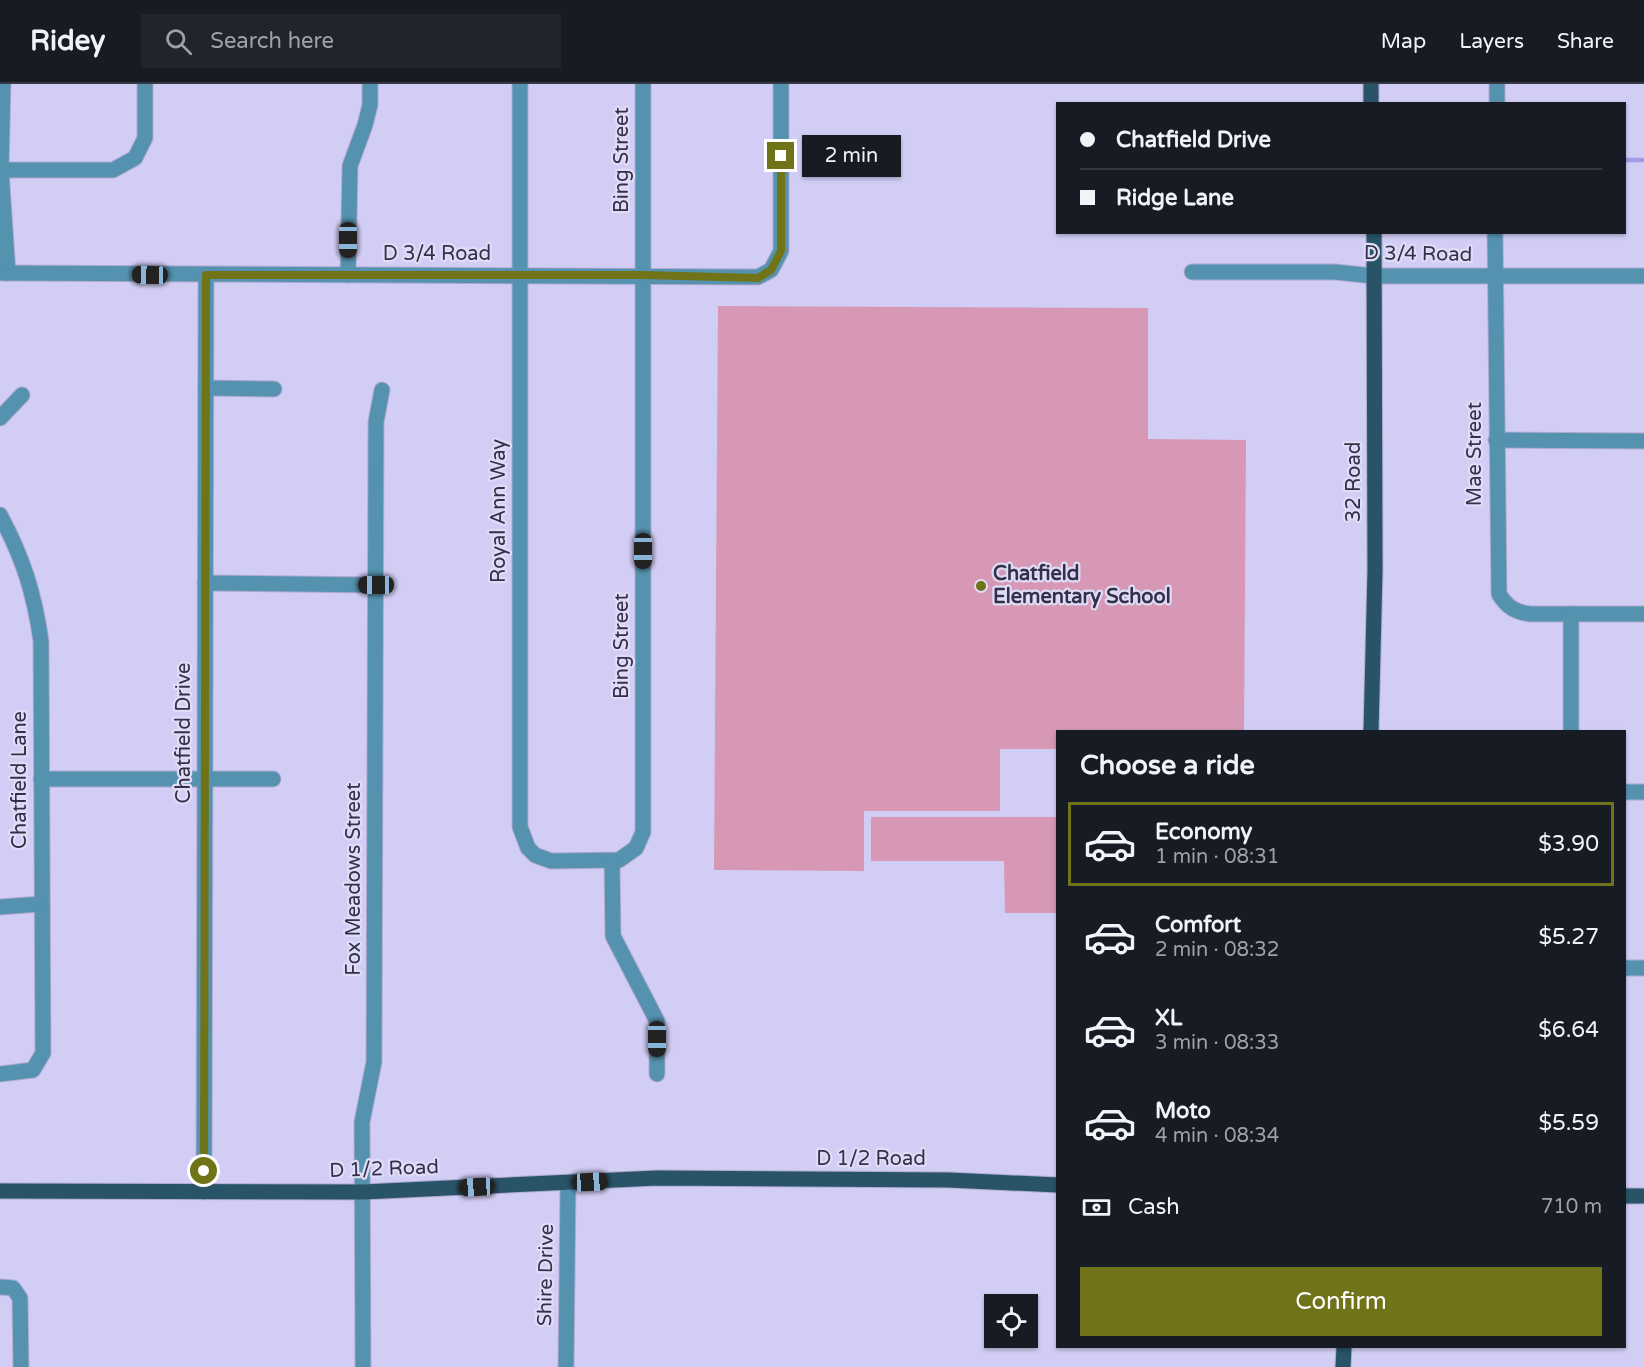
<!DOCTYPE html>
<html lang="en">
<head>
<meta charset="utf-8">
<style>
  body { margin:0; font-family:"Varela Round",sans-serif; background:#20242c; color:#f1f3f6; height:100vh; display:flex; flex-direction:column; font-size:22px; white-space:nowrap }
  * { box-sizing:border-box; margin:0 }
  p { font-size:20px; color:#9ea1a6 }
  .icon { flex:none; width:33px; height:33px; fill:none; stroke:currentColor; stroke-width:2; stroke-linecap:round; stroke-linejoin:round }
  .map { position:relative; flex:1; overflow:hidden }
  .panel { position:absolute; left:1056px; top:646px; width:570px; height:618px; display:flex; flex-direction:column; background:#171b24; border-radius:0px; box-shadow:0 2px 4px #0004 }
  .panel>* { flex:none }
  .guide { position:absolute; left:1056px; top:18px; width:570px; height:132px; border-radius:0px; box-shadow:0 2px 4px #0004; display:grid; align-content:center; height:132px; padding:0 24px; background:#171b24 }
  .tools { position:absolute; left:984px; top:1210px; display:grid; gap:12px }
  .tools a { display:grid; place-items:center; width:54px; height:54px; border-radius:0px; background:#171b24; box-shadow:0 2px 4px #0004; font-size:30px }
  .end { position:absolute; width:27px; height:27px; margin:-14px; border:8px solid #717318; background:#fff; box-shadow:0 0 0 3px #fff }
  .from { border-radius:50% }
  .bubble { position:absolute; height:42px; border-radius:0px; background:#171b24; box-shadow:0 2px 4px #0004; font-size:20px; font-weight:600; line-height:42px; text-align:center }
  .car { position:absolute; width:18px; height:36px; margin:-18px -9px; border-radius:8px; box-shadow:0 0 4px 2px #0007; background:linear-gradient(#222 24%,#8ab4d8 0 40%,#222 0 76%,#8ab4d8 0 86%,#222 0) }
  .guide b { display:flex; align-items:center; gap:21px; height:57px; font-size:22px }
  .guide b+b { border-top:2px solid #363941 }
  .guide i { width:15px; height:15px; background:#f1f3f6 }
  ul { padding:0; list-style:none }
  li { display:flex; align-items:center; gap:18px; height:84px; margin:0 12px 9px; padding:0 12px; border:3px solid transparent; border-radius:0px }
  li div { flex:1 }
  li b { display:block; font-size:22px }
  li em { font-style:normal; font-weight:600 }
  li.selected { border-color:#717318 }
  li>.icon { width:54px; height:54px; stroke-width:1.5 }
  h2 { padding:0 24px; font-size:27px; line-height:72px }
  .pay { display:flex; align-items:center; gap:15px; height:66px; padding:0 24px; font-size:22px }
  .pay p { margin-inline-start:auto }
  .primary-button { display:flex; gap:12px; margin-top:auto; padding:12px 24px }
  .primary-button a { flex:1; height:69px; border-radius:0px; background:#717318; color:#fff; font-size:24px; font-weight:600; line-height:69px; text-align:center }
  header { display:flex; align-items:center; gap:36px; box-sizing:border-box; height:84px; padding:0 30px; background:#171b24; border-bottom:2px solid #363941 }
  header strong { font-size:28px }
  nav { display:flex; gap:33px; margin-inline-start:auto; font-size:21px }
  .search { width:420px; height:54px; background:#20242c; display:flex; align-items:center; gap:15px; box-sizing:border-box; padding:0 21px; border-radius:0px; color:#9ea1a6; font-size:22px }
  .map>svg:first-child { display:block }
  .green { fill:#d698b4 }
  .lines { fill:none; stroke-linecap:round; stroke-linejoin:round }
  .stream { stroke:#a699e7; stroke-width:4.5 }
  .minor-casing { stroke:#afaacf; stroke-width:17 }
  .major-casing { stroke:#afaacf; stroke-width:17 }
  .minor { stroke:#5592b0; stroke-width:15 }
  .major { stroke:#295468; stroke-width:15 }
  .route { stroke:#717318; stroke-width:8 }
  .poi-dot { fill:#717318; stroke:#dfdcf7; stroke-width:2 }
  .labels { text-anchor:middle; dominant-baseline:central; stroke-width:4.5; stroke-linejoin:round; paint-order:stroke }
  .street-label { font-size:20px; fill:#34304a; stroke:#dfdcf7 }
  .poi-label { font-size:20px; font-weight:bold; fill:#34304a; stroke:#dfdcf7; text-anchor:start }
</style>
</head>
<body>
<header>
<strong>Ridey</strong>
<div class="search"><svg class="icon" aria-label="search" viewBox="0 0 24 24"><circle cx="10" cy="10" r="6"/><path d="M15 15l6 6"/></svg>Search here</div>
<nav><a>Map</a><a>Layers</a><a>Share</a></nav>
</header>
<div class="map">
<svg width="1644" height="1283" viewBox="0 0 1644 1283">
  <rect width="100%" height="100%" fill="#d2cdf5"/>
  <g class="green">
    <polygon points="718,222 1148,224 1148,355 1246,356 1244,648 1058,648 1057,665 1000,665 1000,727 864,727 864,787 714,786"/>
    <polygon points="871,733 1056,733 1057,829 1005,829 1004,777 871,777"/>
  </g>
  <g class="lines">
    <polyline class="stream" points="1624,76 1644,76"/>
    <g class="minor-casing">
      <g id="minor">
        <polyline points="3,0 1,86 8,189"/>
        <polyline points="520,0 520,743 528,764 535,771 551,777 619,776 636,764 643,748 643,0"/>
        <polyline points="1497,20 1497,0"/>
        <polyline points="1,86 113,86 135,74 145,54 145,0"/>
        <path d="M 1495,148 L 1499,510 C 1507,523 1515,528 1530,530 L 1644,530"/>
        <polyline points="1192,188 1335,188 1374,192 1644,192"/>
        <polyline points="0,189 758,193 771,186 781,167 781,0"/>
        <polyline points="348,191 350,82 365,41 370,21 370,0"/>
        <polyline points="206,304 274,305"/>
        <polyline points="0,334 22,311"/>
        <polyline points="1496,356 1644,357"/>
        <path d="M 0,431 C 23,474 34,508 41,557 L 43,969 L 33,986 L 0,990"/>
        <polyline points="205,499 376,501"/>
        <polyline points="1571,648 1571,530"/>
        <polyline points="41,695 273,695"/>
        <polyline points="1624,708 1644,708"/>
        <polyline points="612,778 613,852 657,937 657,990"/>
        <polyline points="0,823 41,820"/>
        <polyline points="1624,884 1644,884"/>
        <polyline points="204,1108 206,191"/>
        <polyline points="0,1203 13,1204 20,1214 21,1283"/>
        <polyline points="363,1283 362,1038 374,978 376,338 382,306"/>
        <polyline points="566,1283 568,1099"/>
      </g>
    </g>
    <g class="major-casing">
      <g id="major">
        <polyline points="1371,0 1371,20"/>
        <polyline points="1371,648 1375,487 1374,148"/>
        <polyline points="0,1107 363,1108 657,1094 949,1096 1058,1101"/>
        <polyline points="1624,1112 1644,1112"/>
        <polyline points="1343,1283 1344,1263"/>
      </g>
    </g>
    <use href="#minor" class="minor"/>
    <use href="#major" class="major"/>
  </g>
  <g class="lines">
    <polyline class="route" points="204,1087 206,191 643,191 758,194 771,186 781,167 781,72"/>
  </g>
  <circle class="poi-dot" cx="981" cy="502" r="6"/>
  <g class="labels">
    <g class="street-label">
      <text transform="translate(622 76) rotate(-90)">Bing Street</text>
      <text x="437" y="170">D 3/4 Road</text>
      <text transform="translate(1418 170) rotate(1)">D 3/4 Road</text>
      <text transform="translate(1475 370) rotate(-90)">Mae Street</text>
      <text transform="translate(1354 398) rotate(-90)">32 Road</text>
      <text transform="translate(499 427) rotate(-90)">Royal Ann Way</text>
      <text transform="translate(622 562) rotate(-90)">Bing Street</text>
      <text transform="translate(184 649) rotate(-90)">Chatfield Drive</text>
      <text transform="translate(20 696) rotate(-90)">Chatfield Lane</text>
      <text transform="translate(354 795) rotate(-90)">Fox Meadows Street</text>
      <text x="871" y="1075">D 1/2 Road</text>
      <text transform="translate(384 1085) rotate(-2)">D 1/2 Road</text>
      <text transform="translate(546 1191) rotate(-89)">Shire Drive</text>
    </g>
    <g class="poi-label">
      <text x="993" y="490">Chatfield<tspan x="993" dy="23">Elementary School</tspan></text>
    </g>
  </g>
</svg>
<div class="tools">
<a><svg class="icon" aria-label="locate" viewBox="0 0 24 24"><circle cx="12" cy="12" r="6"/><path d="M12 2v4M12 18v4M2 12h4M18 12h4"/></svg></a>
</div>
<i class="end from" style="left:204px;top:1087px"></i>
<i class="end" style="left:781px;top:72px"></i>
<div class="bubble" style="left:802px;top:51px;width:99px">2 min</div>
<i class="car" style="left:348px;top:156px;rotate:180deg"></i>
<i class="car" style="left:150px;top:191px;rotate:271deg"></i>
<i class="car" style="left:643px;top:467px;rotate:180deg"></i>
<i class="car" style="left:376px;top:501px;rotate:270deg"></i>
<i class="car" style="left:657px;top:955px;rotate:180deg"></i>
<i class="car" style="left:590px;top:1098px;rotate:87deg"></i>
<i class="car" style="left:477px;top:1103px;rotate:267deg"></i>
<div class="guide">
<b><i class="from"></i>Chatfield Drive</b>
<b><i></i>Ridge Lane</b>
</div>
<section class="panel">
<h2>Choose a ride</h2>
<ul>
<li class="selected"><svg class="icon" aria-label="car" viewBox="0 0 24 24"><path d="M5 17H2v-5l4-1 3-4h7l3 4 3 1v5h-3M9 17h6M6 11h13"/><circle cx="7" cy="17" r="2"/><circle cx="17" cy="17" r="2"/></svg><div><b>Economy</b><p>1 min · 08:31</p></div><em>$3.90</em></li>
<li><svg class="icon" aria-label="car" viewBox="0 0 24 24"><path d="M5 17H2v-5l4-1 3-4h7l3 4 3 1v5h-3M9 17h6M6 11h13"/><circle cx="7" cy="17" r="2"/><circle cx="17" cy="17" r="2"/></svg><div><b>Comfort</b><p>2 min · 08:32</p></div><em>$5.27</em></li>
<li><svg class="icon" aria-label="car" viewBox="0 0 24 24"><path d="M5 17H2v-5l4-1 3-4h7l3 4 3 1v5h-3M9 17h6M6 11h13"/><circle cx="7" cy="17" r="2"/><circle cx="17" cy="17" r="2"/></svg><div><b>XL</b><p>3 min · 08:33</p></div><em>$6.64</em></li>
<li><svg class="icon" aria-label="car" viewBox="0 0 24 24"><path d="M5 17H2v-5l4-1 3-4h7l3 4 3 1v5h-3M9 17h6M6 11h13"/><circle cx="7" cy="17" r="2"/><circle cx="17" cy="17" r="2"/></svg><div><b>Moto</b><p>4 min · 08:34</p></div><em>$5.59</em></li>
</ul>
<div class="pay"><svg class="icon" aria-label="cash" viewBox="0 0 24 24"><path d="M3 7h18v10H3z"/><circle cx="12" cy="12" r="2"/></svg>Cash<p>710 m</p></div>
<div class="primary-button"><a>Confirm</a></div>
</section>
</div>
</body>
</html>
